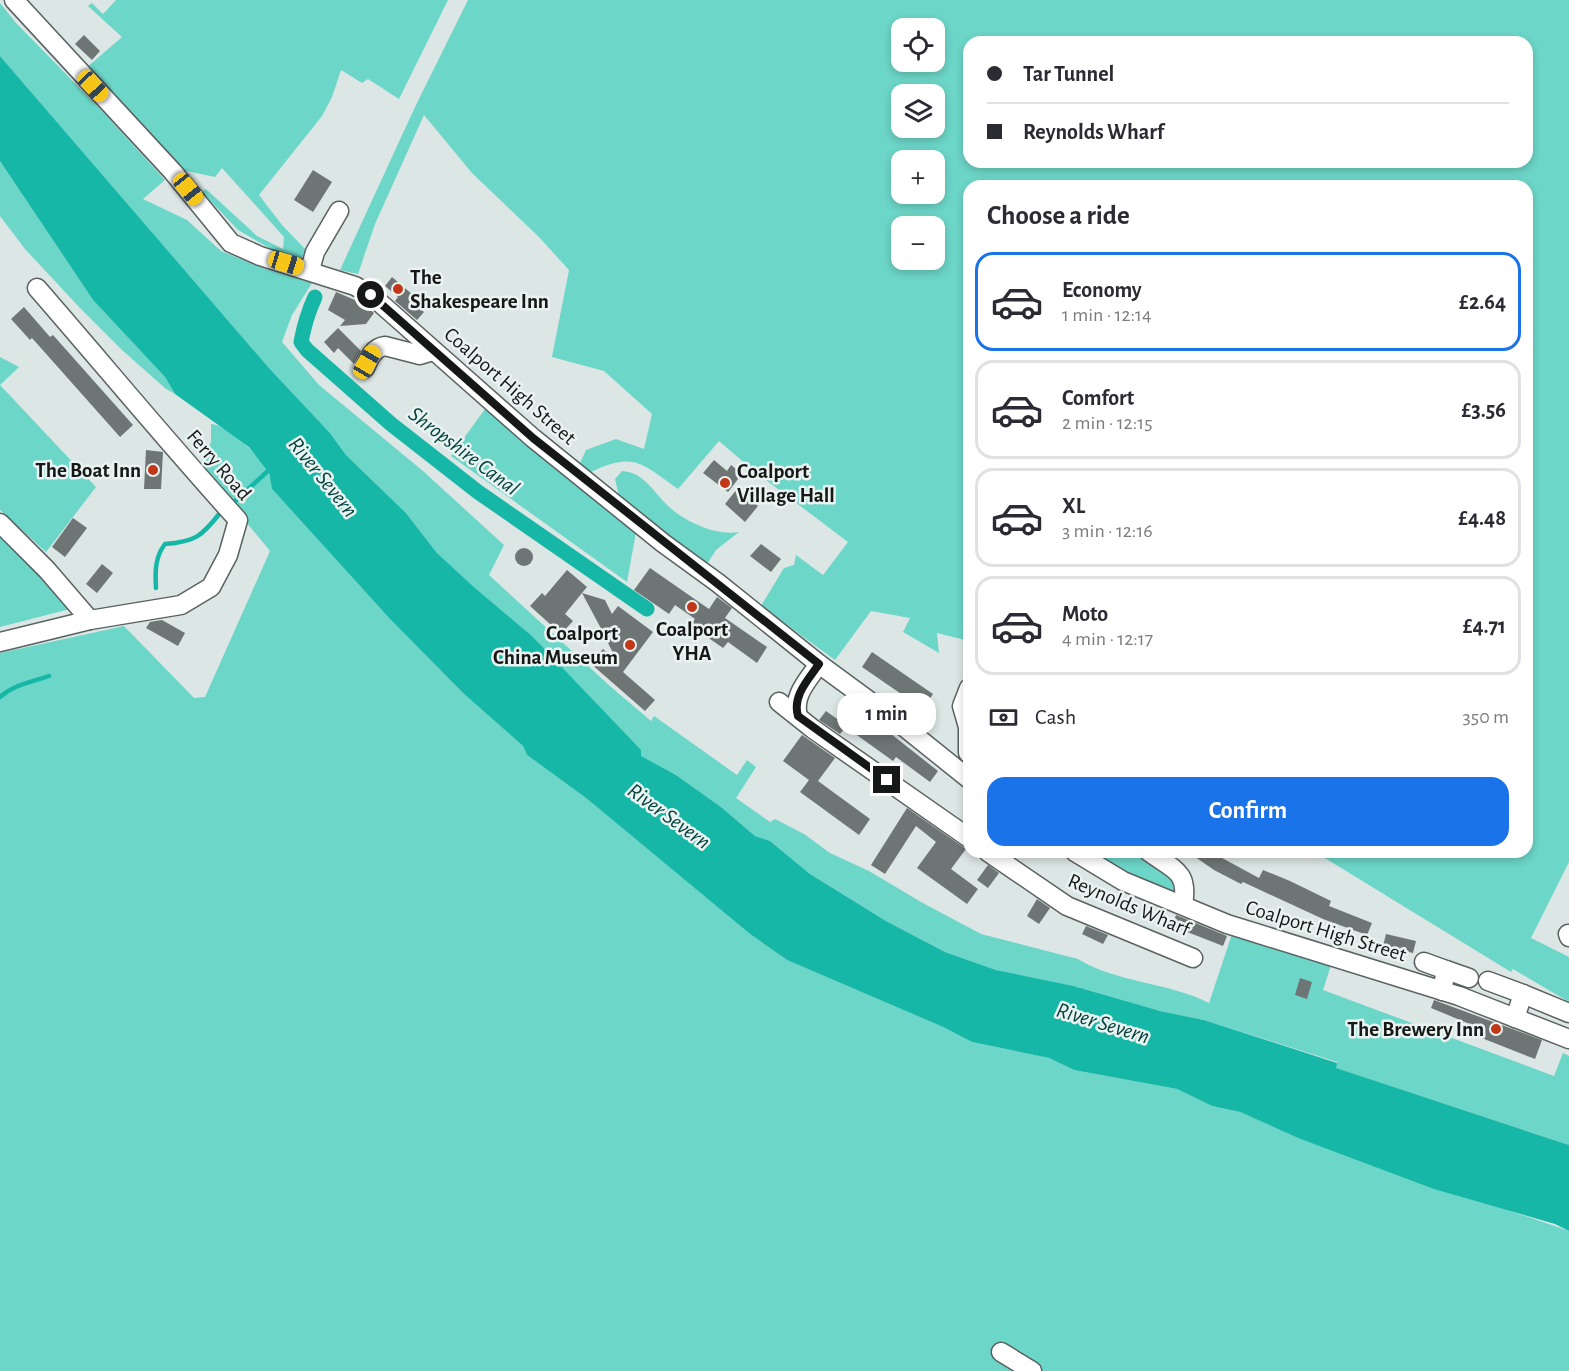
<!DOCTYPE html>
<html lang="en">
<head>
<meta charset="utf-8">
<style>
  body { margin:0; font-family:"Alegreya Sans",sans-serif; background:#f2f2f3; color:#2b2b33; height:100vh; display:flex; flex-direction:column; font-size:22px; white-space:nowrap }
  * { box-sizing:border-box; margin:0 }
  p { font-size:20px; color:#7c7c81 }
  .icon { flex:none; width:33px; height:33px; fill:none; stroke:currentColor; stroke-width:2; stroke-linecap:round; stroke-linejoin:round }
  .map { position:relative; flex:1; overflow:hidden }
  .panel { position:absolute; left:963px; top:180px; width:570px; height:678px; display:flex; flex-direction:column; background:#fff; border-radius:18px; box-shadow:0 3px 9px #0003 }
  .panel>* { flex:none }
  .top-card { position:absolute; left:963px; top:36px; width:570px; height:132px; border-radius:18px; box-shadow:0 3px 9px #0003; display:grid; align-content:center; height:132px; padding:0 24px; background:#fff }
  .buttons { position:absolute; left:891px; top:18px; display:grid; gap:12px }
  .buttons a { display:grid; place-items:center; width:54px; height:54px; border-radius:12px; background:#fff; box-shadow:0 3px 9px #0003; font-size:30px }
  .end { position:absolute; width:27px; height:27px; margin:-14px; border:8px solid #151817; background:#fff; box-shadow:0 0 0 3px #fff }
  .from { border-radius:50% }
  .bubble { position:absolute; height:42px; border-radius:18px; background:#fff; box-shadow:0 3px 9px #0003; font-size:20px; font-weight:700; line-height:42px; text-align:center }
  .car { position:absolute; width:18px; height:36px; margin:-18px -9px; border-radius:8px; box-shadow:0 0 4px 2px #0007; background:linear-gradient(#f5c518 24%,#345 0 40%,#f5c518 0 76%,#345 0 86%,#f5c518 0) }
  .top-card b { display:flex; align-items:center; gap:21px; height:57px; font-size:22px }
  .top-card b+b { border-top:2px solid #e1e1e2 }
  .top-card i { width:15px; height:15px; background:#2b2b33 }
  ul { padding:0; list-style:none }
  li { display:flex; align-items:center; gap:18px; height:99px; margin:0 12px 9px; padding:0 12px; border:3px solid #e1e1e2; border-radius:18px }
  li div { flex:1 }
  li b { display:block; font-size:22px }
  li em { font-style:normal; font-weight:700 }
  li.selected { border-color:#1a73e8 }
  li>.icon { width:54px; height:54px; stroke-width:1.5 }
  h2 { padding:0 24px; font-size:27px; line-height:72px }
  .pay { display:flex; align-items:center; gap:15px; height:66px; padding:0 24px; font-size:22px }
  .pay p { margin-inline-start:auto }
  .cta { display:flex; gap:12px; margin-top:auto; padding:12px 24px }
  .cta a { flex:1; height:69px; border-radius:18px; background:#1a73e8; color:#fff; font-size:24px; font-weight:700; line-height:69px; text-align:center }
  .map>svg:first-child { display:block }
  .green { fill:#6cd6c8; fill-rule:evenodd }
  .water { fill:#17b7a7 }
  .lines { fill:none; stroke-linecap:round; stroke-linejoin:round }
  .stream { stroke:#17b7a7; stroke-width:4.5 }
  .canal { stroke:#17b7a7; stroke-width:15 }
  .building { fill:#6e7675 }
  .minor-casing { stroke:#5a6261; stroke-width:21 }
  .minor { stroke:#fff; stroke-width:18 }
  .route { stroke:#151817; stroke-width:8 }
  .poi-dot { fill:#c13717; stroke:#eaf3f1; stroke-width:2 }
  .labels { text-anchor:middle; dominant-baseline:central; stroke-width:5; stroke-linejoin:round; paint-order:stroke }
  .poi-label { font-size:21px; font-weight:bold; fill:#151817; stroke:#eaf3f1; text-anchor:end }
  .street-label { font-size:21px; fill:#151817; stroke:#eaf3f1 }
  .water-label { font-size:22px; font-style:italic; fill:#02433d; stroke:#eaf3f1 }
</style>
</head>
<body>
<div class="map">
<svg width="1569" height="1371" viewBox="0 0 1569 1371">
  <rect width="100%" height="100%" fill="#dce6e4"/>
  <g class="green">
    <polygon points="116,0 448,0 399,99 368,79 362,83 341,70 332,97 322,116 259,195 282,225 306,250 300,261 278,253 238,230 202,192 206,189 257,236 283,249 284,237 222,168 215,177 182,170 86,68 122,37 88,6 92,3 103,14"/>
    <path d="M 468,0 L 1569,0 L 1569,862 L 1531,938 L 1569,957 L 1569,1002 L 1513,969 L 1511,972 L 1315,852 L 1527,852 L 1527,186 L 969,186 L 969,641 L 937,633 L 939,653 L 903,632 L 910,618 L 871,611 L 835,660 L 761,606 L 784,568 L 794,565 L 796,555 L 823,575 L 848,542 L 754,471 L 719,441 L 678,489 C 641,463 634,451 589,473 L 580,463 L 586,450 L 616,439 L 644,449 L 652,414 L 604,371 L 552,357 L 569,270 L 539,237 L 472,173 L 424,115 L 375,224 L 358,274 L 340,270 L 415,107 ZM 902,28 L 934,28 L 934,62 L 902,62 ZM 969,42 L 1527,42 L 1527,162 L 969,162 ZM 902,94 L 934,94 L 934,128 L 902,128 ZM 902,160 L 934,160 L 934,194 L 902,194 ZM 902,226 L 934,226 L 934,260 L 902,260 Z"/>
    <path d="M 0,3 L 16,23 L 103,112 L 165,180 L 143,199 L 187,220 L 221,251 L 263,268 L 312,283 L 292,315 L 282,342 L 319,385 L 423,471 L 504,545 L 489,575 L 611,687 L 651,721 L 654,716 L 737,775 L 747,760 L 756,767 L 736,798 L 770,822 L 775,819 L 804,834 L 830,853 L 869,871 L 921,902 L 981,934 L 1078,959 C 1117,983 1168,982 1209,1003 L 1233,931 L 1332,962 L 1323,990 L 1554,1076 L 1563,1053 L 1569,1056 L 1569,1145 L 1335,1068 L 1337,1062 L 1204,1020 L 1160,1011 L 996,970 L 945,952 L 886,921 L 810,874 L 770,841 L 755,836 L 721,807 L 676,775 L 640,756 L 532,636 L 474,587 L 437,553 L 406,513 L 346,455 L 330,433 L 269,368 L 0,56 Z"/>
    <polygon points="0,161 93,300 165,377 175,394 166,389 122,350 81,309 25,249 0,216"/>
    <polygon points="0,357 19,367 0,385"/>
    <polygon points="0,385 96,487 46,552 0,510"/>
    <polygon points="485,409 636,532 627,582 451,456"/>
    <path d="M 211,424 C 229,425 263,458 269,475 C 271,479 271,484 272,489 L 390,619 L 464,694 L 523,746 L 527,755 L 586,798 L 750,934 L 787,960 L 943,1027 L 972,1042 L 1049,1058 L 1074,1070 L 1177,1089 L 1212,1106 L 1240,1112 L 1298,1138 L 1569,1231 L 1569,1371 L 0,1371 L 0,653 L 124,626 L 194,698 L 205,697 L 270,551 L 200,466 L 211,442 Z"/>
    <path d="M 622,471 C 643,472 652,490 666,504 C 683,521 715,536 739,532 L 716,550 L 707,564 L 619,496 L 615,479 Z"/>
    <polygon points="0,531 70,609 0,627"/>
    <polygon points="1084,852 1138,852 1166,871 1177,886 1175,892 1166,892"/>
  </g>
  <polygon class="water" points="0,56 269,368 330,433 346,455 406,513 437,553 474,587 532,636 641,750 641,756 676,775 721,807 755,836 770,841 810,874 886,921 945,952 996,970 1073,986 1160,1011 1204,1020 1337,1063 1336,1068 1569,1145 1569,1231 1555,1224 1434,1189 1298,1138 1240,1112 1212,1106 1177,1089 1074,1070 1049,1058 972,1042 943,1027 787,960 750,934 586,798 527,755 523,746 464,694 390,619 272,489 269,473 249,447 175,394 165,377 93,300 0,161"/>
  <g class="lines">
    <g class="stream">
      <polyline points="233,503 269,470"/>
      <path d="M 156,588 C 155,571 155,557 165,544 C 195,542 202,536 220,513"/>
      <path d="M 0,697 C 15,684 32,682 49,676"/>
    </g>
    <path class="canal" d="M 315,297 C 308,312 304,326 301,342 L 307,350 L 391,424 L 478,492 L 647,609"/>
  </g>
  <g class="building">
    <polygon points="84,35 100,51 92,60 75,44"/>
    <polygon points="313,170 332,182 313,212 294,200"/>
    <polygon points="392,277 420,301 416,306 424,312 417,320 395,301 398,297 385,286"/>
    <polygon points="336,292 362,303 374,313 366,324 340,326 345,320 328,310"/>
    <polygon points="24,307 50,337 53,335 133,425 120,437 32,338 30,340 11,319"/>
    <polygon points="338,328 361,351 354,364 338,348 334,353 324,342"/>
    <polygon points="146,450 163,452 161,489 144,489"/>
    <polygon points="714,460 727,471 731,465 742,474 728,492 703,473"/>
    <polygon points="737,489 758,506 745,522 725,504"/>
    <polygon points="73,518 87,528 65,557 52,547"/>
    <polygon points="761,544 781,559 771,572 750,556"/>
    <circle cx="524" cy="557" r="9"/>
    <polygon points="102,564 113,573 97,593 86,584"/>
    <polygon points="650,568 709,609 717,597 732,608 725,618 767,647 757,663 728,642 723,648 690,625 695,619 675,605 669,614 634,590"/>
    <polygon points="567,570 587,587 582,593 605,600 612,614 618,606 653,632 623,672 655,700 645,711 590,663 603,649 618,663 608,643 610,640 605,636 582,593 565,614 573,621 561,634 530,606 542,593 545,596"/>
    <polygon points="162,620 185,633 178,646 146,628 150,622"/>
    <polygon points="872,652 933,694 923,709 862,667"/>
    <polygon points="919,707 932,715 923,728 912,718"/>
    <polygon points="826,711 847,726 840,734 819,720"/>
    <polygon points="867,715 938,771 930,782 896,757 893,761 854,733"/>
    <polygon points="802,735 835,758 818,781 870,819 859,835 800,792 809,780 783,761"/>
    <polygon points="907,808 966,849 951,869 978,889 967,904 917,868 936,842 916,826 885,874 871,865"/>
    <polygon points="1188,852 1211,852 1259,878 1263,870 1290,881 1331,901 1329,906 1372,923 1367,935 1323,919 1243,882 1241,884 1214,870"/>
    <polygon points="988,865 999,873 988,888 977,880"/>
    <polygon points="1037,899 1050,908 1039,924 1027,916"/>
    <polygon points="1176,915 1227,936 1223,946 1172,926"/>
    <polygon points="1086,926 1108,935 1103,944 1082,934"/>
    <polygon points="1386,934 1416,941 1413,953 1383,946"/>
    <polygon points="1300,978 1312,982 1307,999 1295,995"/>
    <polygon points="1434,1000 1542,1040 1535,1059 1469,1033 1472,1025 1431,1008"/>
  </g>
  <g class="lines">
    <g class="minor-casing">
      <g id="minor">
        <polyline points="14,0 173,172 231,243 260,256 355,286 371,295 533,438 663,543 718,583 819,664 898,722 969,779"/>
        <polyline points="310,270 315,252 339,211"/>
        <path d="M 365,368 C 369,358 374,347 385,346 L 420,355 L 433,351"/>
        <polyline points="0,523 47,570 90,620"/>
        <path d="M 0,642 L 90,620 L 181,605 L 211,587 L 228,555 L 238,520 C 169,444 104,365 37,288"/>
        <polyline points="779,702 813,729 969,838"/>
        <path d="M 798,716 C 792,696 808,680 819,664"/>
        <polyline points="968,753 968,727 962,706 969,688"/>
        <polyline points="988,852 1067,906 1193,958"/>
        <polyline points="1075,852 1123,881 1227,924 1459,996 1569,1039"/>
        <path d="M 1149,852 C 1174,870 1189,871 1183,905"/>
        <polyline points="1568,934 1569,937"/>
        <polyline points="1424,962 1446,970 1442,991"/>
        <polyline points="1446,970 1469,978"/>
        <polyline points="1488,981 1523,994 1515,1018"/>
        <polyline points="1523,994 1569,1013"/>
        <polyline points="1001,1352 1032,1371"/>
      </g>
    </g>
    <use href="#minor" class="minor"/>
  </g>
  <g class="lines">
    <path class="route" d="M 371,295 L 533,438 L 819,664 C 808,680 792,696 798,716 L 887,780"/>
  </g>
  <g class="poi-dot">
    <circle cx="398" cy="289" r="6"/>
    <circle cx="153" cy="470" r="6"/>
    <circle cx="725" cy="483" r="6"/>
    <circle cx="692" cy="607" r="6"/>
    <circle cx="630" cy="645" r="6"/>
    <circle cx="1496" cy="1029" r="6"/>
  </g>
  <g class="labels">
    <g class="poi-label">
      <text x="410" y="277" text-anchor="start">The<tspan x="410" dy="24">Shakespeare Inn</tspan></text>
      <text x="141" y="470">The Boat Inn</text>
      <text x="737" y="471" text-anchor="start">Coalport<tspan x="737" dy="24">Village Hall</tspan></text>
      <text x="692" y="629" text-anchor="middle">Coalport<tspan x="692" dy="24">YHA</tspan></text>
      <text x="618" y="633">Coalport<tspan x="618" dy="24">China Museum</tspan></text>
      <text x="1484" y="1029">The Brewery Inn</text>
    </g>
    <g class="street-label">
      <text transform="translate(510 386) rotate(41)">Coalport High Street</text>
      <text transform="translate(219 465) rotate(49)">Ferry Road</text>
      <text transform="translate(1129 905) rotate(23)">Reynolds Wharf</text>
      <text transform="translate(1326 931) rotate(17)">Coalport High Street</text>
    </g>
    <g class="water-label">
      <text transform="translate(464 451) rotate(37)">Shropshire Canal</text>
      <text transform="translate(323 477) rotate(51)">River Severn</text>
      <text transform="translate(669 816) rotate(36)">River Severn</text>
      <text transform="translate(1103 1023) rotate(17)">River Severn</text>
    </g>
  </g>
</svg>
<div class="buttons">
<a><svg class="icon" aria-label="locate" viewBox="0 0 24 24"><circle cx="12" cy="12" r="6"/><path d="M12 2v4M12 18v4M2 12h4M18 12h4"/></svg></a>
<a><svg class="icon" aria-label="layers" viewBox="0 0 24 24"><path d="M12 4l9 5-9 5-9-5zM3 14l9 5 9-5"/></svg></a>
<a>+</a>
<a>−</a>
</div>
<i class="end from" style="left:371px;top:295px"></i>
<i class="end" style="left:887px;top:780px"></i>
<div class="bubble" style="left:837px;top:693px;width:99px">1 min</div>
<i class="car" style="left:93px;top:86px;rotate:137deg"></i>
<i class="car" style="left:188px;top:189px;rotate:141deg"></i>
<i class="car" style="left:286px;top:263px;rotate:107deg"></i>
<i class="car" style="left:367px;top:362px;rotate:30deg"></i>
<div class="top-card">
<b><i class="from"></i>Tar Tunnel</b>
<b><i></i>Reynolds Wharf</b>
</div>
<section class="panel">
<h2>Choose a ride</h2>
<ul>
<li class="selected"><svg class="icon" aria-label="car" viewBox="0 0 24 24"><path d="M5 17H2v-5l4-1 3-4h7l3 4 3 1v5h-3M9 17h6M6 11h13"/><circle cx="7" cy="17" r="2"/><circle cx="17" cy="17" r="2"/></svg><div><b>Economy</b><p>1 min · 12:14</p></div><em>£2.64</em></li>
<li><svg class="icon" aria-label="car" viewBox="0 0 24 24"><path d="M5 17H2v-5l4-1 3-4h7l3 4 3 1v5h-3M9 17h6M6 11h13"/><circle cx="7" cy="17" r="2"/><circle cx="17" cy="17" r="2"/></svg><div><b>Comfort</b><p>2 min · 12:15</p></div><em>£3.56</em></li>
<li><svg class="icon" aria-label="car" viewBox="0 0 24 24"><path d="M5 17H2v-5l4-1 3-4h7l3 4 3 1v5h-3M9 17h6M6 11h13"/><circle cx="7" cy="17" r="2"/><circle cx="17" cy="17" r="2"/></svg><div><b>XL</b><p>3 min · 12:16</p></div><em>£4.48</em></li>
<li><svg class="icon" aria-label="car" viewBox="0 0 24 24"><path d="M5 17H2v-5l4-1 3-4h7l3 4 3 1v5h-3M9 17h6M6 11h13"/><circle cx="7" cy="17" r="2"/><circle cx="17" cy="17" r="2"/></svg><div><b>Moto</b><p>4 min · 12:17</p></div><em>£4.71</em></li>
</ul>
<div class="pay"><svg class="icon" aria-label="cash" viewBox="0 0 24 24"><path d="M3 7h18v10H3z"/><circle cx="12" cy="12" r="2"/></svg>Cash<p>350 m</p></div>
<div class="cta"><a>Confirm</a></div>
</section>
</div>
</body>
</html>
